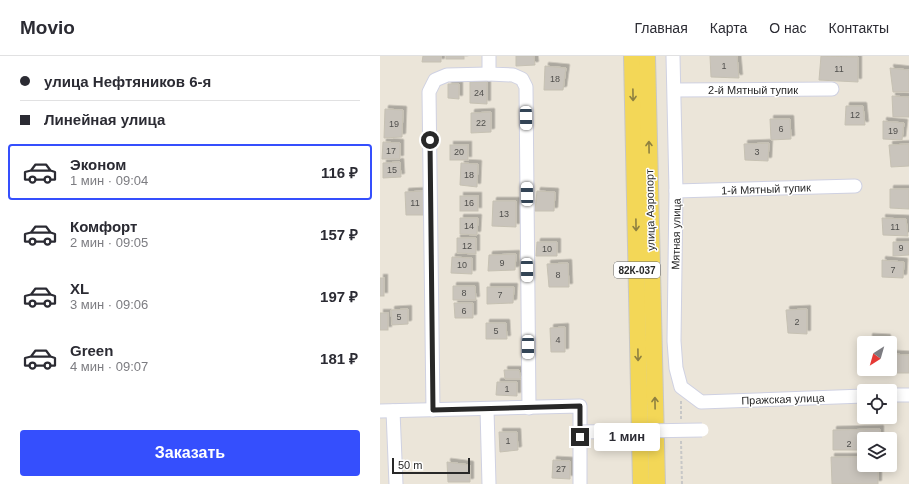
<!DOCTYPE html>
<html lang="ru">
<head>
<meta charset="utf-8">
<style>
  body { margin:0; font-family:Helvetica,sans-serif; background:#f7f7f7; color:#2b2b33; height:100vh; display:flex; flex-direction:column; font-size:15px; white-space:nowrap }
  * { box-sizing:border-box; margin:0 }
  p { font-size:13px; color:#7c7c81 }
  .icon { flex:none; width:22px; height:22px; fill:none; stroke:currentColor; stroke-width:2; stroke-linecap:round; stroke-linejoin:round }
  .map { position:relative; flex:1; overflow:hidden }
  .panel { display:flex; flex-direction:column; background:#fff; width:380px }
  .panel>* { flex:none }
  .banner { display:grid; align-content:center; height:88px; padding:0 20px; background:#fff }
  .needle { width:26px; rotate:217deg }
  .buttons { position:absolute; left:477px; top:280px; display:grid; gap:8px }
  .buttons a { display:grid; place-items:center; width:40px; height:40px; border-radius:4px; background:#fff; box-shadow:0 2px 10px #0003; font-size:20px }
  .scale { position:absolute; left:12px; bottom:10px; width:78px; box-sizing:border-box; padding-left:4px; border:2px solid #282828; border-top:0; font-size:11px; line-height:14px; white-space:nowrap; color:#282828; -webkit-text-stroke:3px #fff; paint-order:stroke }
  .end { position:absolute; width:18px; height:18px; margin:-9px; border:5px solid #282828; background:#fff; box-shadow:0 0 0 2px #fff }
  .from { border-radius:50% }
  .bubble { position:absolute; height:28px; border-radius:4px; background:#fff; box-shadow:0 2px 10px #0003; font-size:13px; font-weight:600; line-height:28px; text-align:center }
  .car { position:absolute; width:12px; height:24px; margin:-12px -6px; border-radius:5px; box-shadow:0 0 3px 1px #0007; background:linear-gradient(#fff 24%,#345 0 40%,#fff 0 76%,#345 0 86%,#fff 0) }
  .banner b { display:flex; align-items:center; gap:14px; height:38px; font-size:15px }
  .banner b+b { border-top:1px solid #e1e1e2 }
  .banner i { width:10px; height:10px; background:#2b2b33 }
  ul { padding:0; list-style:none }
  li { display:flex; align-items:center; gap:12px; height:56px; margin:0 8px 6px; padding:0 12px; border:2px solid transparent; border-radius:4px }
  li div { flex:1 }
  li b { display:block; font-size:15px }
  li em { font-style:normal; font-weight:600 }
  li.current { border-color:#354ffd }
  li>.icon { width:36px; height:36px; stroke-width:1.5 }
  .button { display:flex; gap:8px; margin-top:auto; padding:8px 20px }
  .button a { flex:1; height:46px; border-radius:4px; background:#354ffd; color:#fff; font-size:16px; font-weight:600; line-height:46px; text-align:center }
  header { display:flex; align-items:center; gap:24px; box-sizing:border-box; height:56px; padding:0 20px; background:#fff; border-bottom:1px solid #e1e1e2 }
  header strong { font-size:19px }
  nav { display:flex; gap:22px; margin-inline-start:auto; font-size:14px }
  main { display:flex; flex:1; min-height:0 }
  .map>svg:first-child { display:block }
  .building { fill:#c9c4bc; stroke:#c6c1b3; filter:url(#shadow) }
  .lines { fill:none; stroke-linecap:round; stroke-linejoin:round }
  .minor-casing { stroke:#cfd1e2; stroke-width:15 }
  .major-casing { stroke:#c7c7c7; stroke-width:18 }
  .path { stroke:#c7c7c7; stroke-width:2; stroke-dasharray:3 2; stroke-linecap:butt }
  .minor { stroke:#fff; stroke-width:13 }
  .major { stroke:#f3d757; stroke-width:16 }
  .minor-bridge-casing { stroke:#cfd1e2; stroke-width:15; stroke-linecap:butt }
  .minor-bridge { stroke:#fff; stroke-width:13 }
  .oneway { stroke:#8e8040 }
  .route { stroke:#282828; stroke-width:5 }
  .labels { text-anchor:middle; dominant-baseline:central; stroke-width:3; stroke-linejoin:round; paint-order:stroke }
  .number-label { font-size:9px; fill:#504f4d }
  .shield { fill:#fff; stroke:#686868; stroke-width:1 }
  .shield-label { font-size:10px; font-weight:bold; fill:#282828 }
  .street-label { font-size:11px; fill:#282828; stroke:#fff }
</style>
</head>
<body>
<header>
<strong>Movio</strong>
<nav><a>Главная</a><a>Карта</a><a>О нас</a><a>Контакты</a></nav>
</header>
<main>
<section class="panel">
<div class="banner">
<b><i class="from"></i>улица Нефтяников 6-я</b>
<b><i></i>Линейная улица</b>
</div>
<ul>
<li class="current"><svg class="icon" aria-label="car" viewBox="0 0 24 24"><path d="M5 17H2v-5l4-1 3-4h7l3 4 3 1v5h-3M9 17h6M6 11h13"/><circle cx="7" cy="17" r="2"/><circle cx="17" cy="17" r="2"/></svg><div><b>Эконом</b><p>1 мин · 09:04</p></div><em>116 ₽</em></li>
<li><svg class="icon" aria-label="car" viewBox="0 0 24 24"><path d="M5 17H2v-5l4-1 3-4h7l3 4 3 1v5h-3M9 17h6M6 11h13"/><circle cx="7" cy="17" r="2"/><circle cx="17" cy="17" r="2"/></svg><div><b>Комфорт</b><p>2 мин · 09:05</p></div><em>157 ₽</em></li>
<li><svg class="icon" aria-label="car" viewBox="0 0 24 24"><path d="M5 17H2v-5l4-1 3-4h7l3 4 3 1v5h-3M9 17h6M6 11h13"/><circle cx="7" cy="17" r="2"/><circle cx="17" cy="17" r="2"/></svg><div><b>XL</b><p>3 мин · 09:06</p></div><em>197 ₽</em></li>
<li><svg class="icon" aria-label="car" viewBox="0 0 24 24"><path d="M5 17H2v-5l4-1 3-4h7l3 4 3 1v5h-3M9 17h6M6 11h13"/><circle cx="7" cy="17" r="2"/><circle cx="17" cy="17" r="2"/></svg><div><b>Green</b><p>4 мин · 09:07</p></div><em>181 ₽</em></li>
</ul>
<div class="button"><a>Заказать</a></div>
</section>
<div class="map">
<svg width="529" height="428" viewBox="0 0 529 428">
  <defs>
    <filter id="shadow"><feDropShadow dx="3.5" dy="-3.5" stdDeviation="0" flood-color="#0004"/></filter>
  </defs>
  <rect width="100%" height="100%" fill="#ebe5d9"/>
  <g class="building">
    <polygon points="43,0 61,0 61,6 42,6"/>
    <rect x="66" y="0" width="18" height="3"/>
    <polygon points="136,0 154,0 155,9 136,10"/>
    <polygon points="330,0 357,0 359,22 331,21"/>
    <polygon points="441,0 478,1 478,26 439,24"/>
    <polygon points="165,10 186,12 183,34 164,34"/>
    <polygon points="510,12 529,14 529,36 513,36"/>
    <polygon points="90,26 107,26 107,48 90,47"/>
    <polygon points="68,28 79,28 79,43 68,42"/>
    <polygon points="512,40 529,41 529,61 513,61"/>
    <polygon points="466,50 483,50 485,69 465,69"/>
    <polygon points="5,53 23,54 22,81 4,82"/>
    <polygon points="111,56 111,76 91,77 91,57"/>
    <polygon points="390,63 410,63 411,83 391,84"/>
    <polygon points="503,65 524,67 522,84 503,83"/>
    <polygon points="3,86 20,87 20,103 2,103"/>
    <polygon points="389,87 388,105 365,104 364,88"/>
    <polygon points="529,88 529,110 511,111 509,89"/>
    <rect x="70" y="89" width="18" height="15"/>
    <polygon points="20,106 21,121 3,122 3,107"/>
    <polygon points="81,107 98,108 97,131 80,129"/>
    <polygon points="510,133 529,133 529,153 510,152"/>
    <polygon points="43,135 44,159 26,159 25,136"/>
    <polygon points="157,135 175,136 174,155 155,155"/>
    <rect x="80" y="140" width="18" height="15"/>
    <polygon points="113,145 136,145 136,171 112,170"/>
    <polygon points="80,162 98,162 97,179 80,178"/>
    <polygon points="502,162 526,163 528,180 503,179"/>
    <polygon points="77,182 96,182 96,198 77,197"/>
    <polygon points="157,186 177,186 177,200 156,200"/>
    <polygon points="513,186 529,186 529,199 513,200"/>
    <polygon points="136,198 135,214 108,215 109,199"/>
    <polygon points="72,201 92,202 92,218 71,217"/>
    <polygon points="502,204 524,206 523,222 502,221"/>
    <polygon points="188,207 189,231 169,231 167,208"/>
    <rect x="0" y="222" width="4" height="18"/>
    <polygon points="73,230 95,230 96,244 73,244"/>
    <polygon points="107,231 134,231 133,247 107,248"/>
    <polygon points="74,247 93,247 93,262 75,262"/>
    <polygon points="28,253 28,268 12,269 11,254"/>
    <polygon points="427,253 427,278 408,277 406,254"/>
    <rect x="0" y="257" width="8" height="17"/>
    <polygon points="106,267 126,267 127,283 106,283"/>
    <polygon points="185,271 185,296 171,296 170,272"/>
    <polygon points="489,281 507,282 507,287 489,287"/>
    <polygon points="512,298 529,299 529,317 510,317"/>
    <polygon points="124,314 139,314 141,323 125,323"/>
    <polygon points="117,326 137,326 137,340 116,339"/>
    <polygon points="500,373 500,383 484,383 484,394 453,394 453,374"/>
    <polygon points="119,376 137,376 138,394 120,396"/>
    <polygon points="451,401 484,401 484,409 498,409 498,428 452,428"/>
    <polygon points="173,404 190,405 190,423 172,422"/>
    <polygon points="67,406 90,409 90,426 68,426"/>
  </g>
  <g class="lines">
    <g class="minor-casing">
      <g id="minor">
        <polyline points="109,0 109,18 133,19 142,23 146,31 149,352"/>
        <polyline points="293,0 296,135 294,285 296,312 301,331 321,346 484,340"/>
        <polyline points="295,34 452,33"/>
        <polyline points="296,135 475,130"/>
        <polyline points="510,339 529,339"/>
        <polyline points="107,353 109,428"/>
        <polyline points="53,354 49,36 55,24 67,19 109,18"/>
        <polyline points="0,355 200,350 200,428"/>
        <polyline points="13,355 16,428"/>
      </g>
    </g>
    <g class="major-casing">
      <g id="major">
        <polyline points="252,0 261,428"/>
        <polyline points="267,0 277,428"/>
      </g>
    </g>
    <g class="path">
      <polyline points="301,363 301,345"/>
      <polyline points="301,385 302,428"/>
    </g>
    <use href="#minor" class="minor"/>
    <use href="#major" class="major"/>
    <g class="minor-bridge-casing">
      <polyline id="minor-bridge" points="201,376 322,374"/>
    </g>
    <use href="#minor-bridge" class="minor-bridge"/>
  </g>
  <defs><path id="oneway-shaft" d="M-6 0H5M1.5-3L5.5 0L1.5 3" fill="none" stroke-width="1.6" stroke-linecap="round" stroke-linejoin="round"/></defs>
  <g class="oneway">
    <use href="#oneway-shaft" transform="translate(253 39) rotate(89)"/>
    <use href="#oneway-shaft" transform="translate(269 91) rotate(-91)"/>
    <use href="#oneway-shaft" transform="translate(256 169) rotate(89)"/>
    <use href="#oneway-shaft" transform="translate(258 299) rotate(89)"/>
    <use href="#oneway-shaft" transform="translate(275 347) rotate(-91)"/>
  </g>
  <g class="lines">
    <polyline class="route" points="50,84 53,354 200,350 200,381"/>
  </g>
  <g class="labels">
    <g class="number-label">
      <text x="344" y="10">1</text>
      <text x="459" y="13">11</text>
      <text x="175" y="23">18</text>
      <text x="99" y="37">24</text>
      <text x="475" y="59">12</text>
      <text x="101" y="67">22</text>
      <text x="14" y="68">19</text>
      <text x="401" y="73">6</text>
      <text x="513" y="75">19</text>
      <text x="11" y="95">17</text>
      <text x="79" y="96">20</text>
      <text x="377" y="96">3</text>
      <text x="12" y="114">15</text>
      <text x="89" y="119">18</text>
      <text x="35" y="147">11</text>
      <text x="89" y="147">16</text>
      <text x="124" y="158">13</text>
      <text x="89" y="170">14</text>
      <text x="515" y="171">11</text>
      <text x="87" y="190">12</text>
      <text x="521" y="192">9</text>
      <text x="167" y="193">10</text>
      <text x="122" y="207">9</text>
      <text x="82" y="209">10</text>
      <text x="513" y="214">7</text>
      <text x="178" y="219">8</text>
      <text x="84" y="237">8</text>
      <text x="120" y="239">7</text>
      <text x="84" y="255">6</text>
      <text x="19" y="261">5</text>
      <text x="417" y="266">2</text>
      <text x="116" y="275">5</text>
      <text x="178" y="284">4</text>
      <text x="127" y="333">1</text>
      <text x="128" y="385">1</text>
      <text x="469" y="388">2</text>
      <text x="181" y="413">27</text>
    </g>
    <rect class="shield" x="234" y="206" width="46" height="16" rx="3"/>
    <g class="shield-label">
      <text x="257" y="214">82К-037</text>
    </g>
    <g class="street-label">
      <text x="373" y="34">2-й Мятный тупик</text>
      <text transform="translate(386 133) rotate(-2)">1-й Мятный тупик</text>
      <text transform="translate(270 154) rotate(-91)">улица Аэропорт</text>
      <text transform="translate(296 178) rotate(-89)">Мятная улица</text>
      <text transform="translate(403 343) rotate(-2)">Пражская улица</text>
    </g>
  </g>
</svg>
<div class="buttons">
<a><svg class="needle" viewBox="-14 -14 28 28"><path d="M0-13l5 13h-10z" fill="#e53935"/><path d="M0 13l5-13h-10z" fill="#7c7c81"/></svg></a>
<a><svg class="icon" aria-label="locate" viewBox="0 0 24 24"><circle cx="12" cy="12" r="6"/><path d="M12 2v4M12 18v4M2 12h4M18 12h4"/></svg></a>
<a><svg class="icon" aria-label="layers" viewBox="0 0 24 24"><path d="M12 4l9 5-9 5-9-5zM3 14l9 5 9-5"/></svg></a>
</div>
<div class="scale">50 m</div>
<i class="end from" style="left:50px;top:84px"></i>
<i class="end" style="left:200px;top:381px"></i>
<div class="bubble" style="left:214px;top:367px;width:66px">1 мин</div>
<i class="car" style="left:146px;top:62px;rotate:179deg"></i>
<i class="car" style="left:147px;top:138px;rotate:359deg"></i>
<i class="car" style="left:147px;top:214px;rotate:179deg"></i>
<i class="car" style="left:148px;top:291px;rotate:180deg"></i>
</div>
</main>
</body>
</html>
